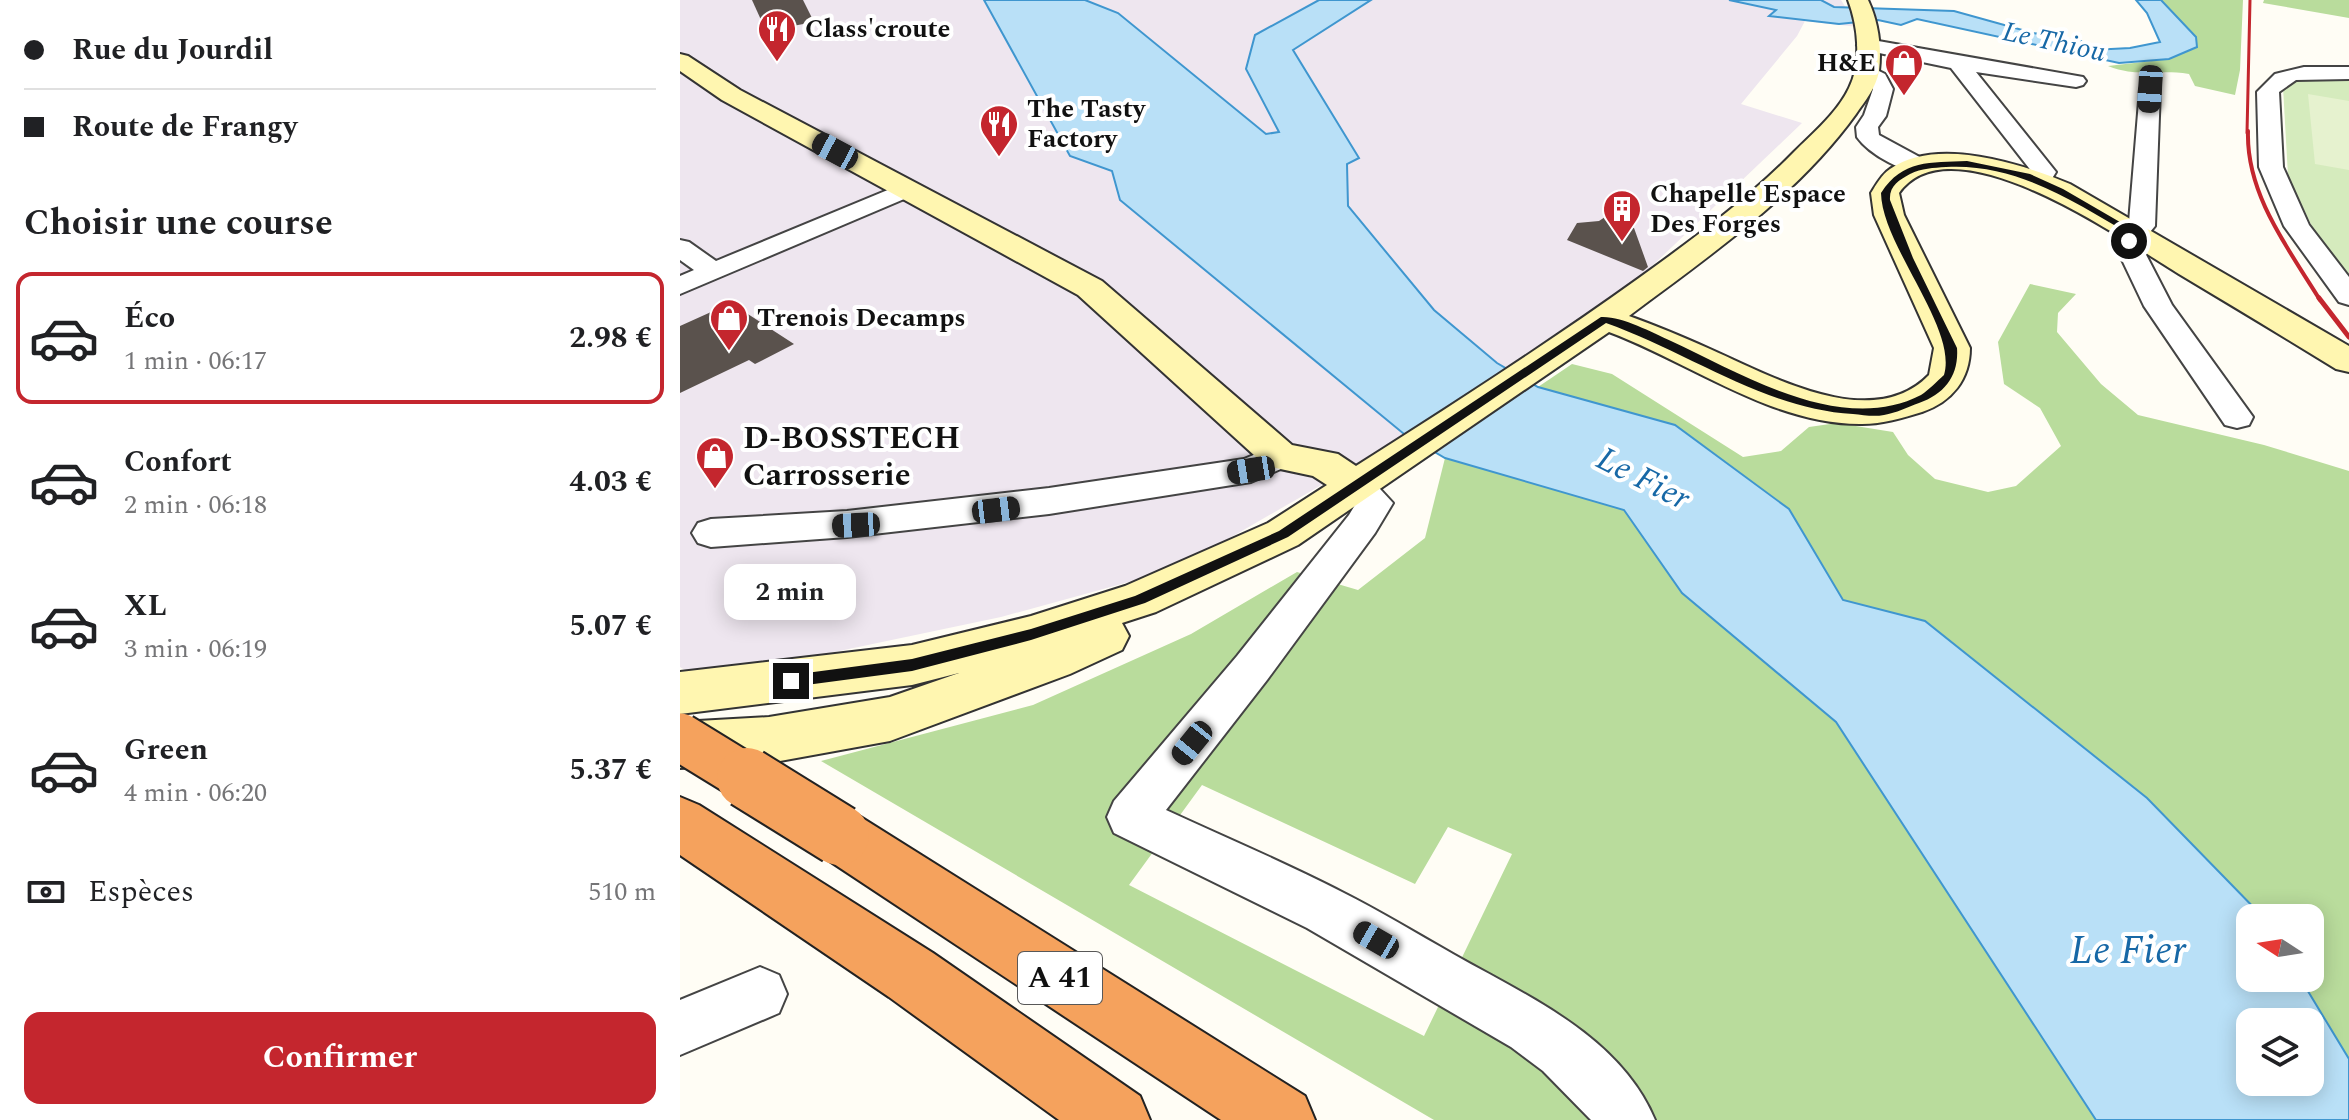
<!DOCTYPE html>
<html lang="fr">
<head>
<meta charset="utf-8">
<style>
  body { margin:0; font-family:Spectral,serif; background:#f6f6f6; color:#202124; height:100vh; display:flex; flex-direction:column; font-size:30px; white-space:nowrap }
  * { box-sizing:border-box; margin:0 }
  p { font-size:26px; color:#757577 }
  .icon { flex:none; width:44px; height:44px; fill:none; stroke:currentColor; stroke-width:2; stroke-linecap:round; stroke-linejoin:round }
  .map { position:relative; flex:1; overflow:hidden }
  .details { display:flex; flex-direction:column; background:#fff; width:680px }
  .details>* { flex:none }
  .banner { display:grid; align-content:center; height:176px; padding:0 24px; background:#fff }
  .needle { width:52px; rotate:282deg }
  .tools { position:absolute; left:1556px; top:904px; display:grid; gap:16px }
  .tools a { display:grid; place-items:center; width:88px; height:88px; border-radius:16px; background:#fff; box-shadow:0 4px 20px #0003; font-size:40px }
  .end { position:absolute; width:36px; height:36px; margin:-18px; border:10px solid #111; background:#fff; box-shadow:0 0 0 4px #fff }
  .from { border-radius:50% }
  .bubble { position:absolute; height:56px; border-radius:16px; background:#fff; box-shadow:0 4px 20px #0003; font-size:26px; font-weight:700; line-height:56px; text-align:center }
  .car { position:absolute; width:24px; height:48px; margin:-24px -12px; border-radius:10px; box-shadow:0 0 6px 2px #0007; background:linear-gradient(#222 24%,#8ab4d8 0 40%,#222 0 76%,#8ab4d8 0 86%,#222 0) }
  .banner b { display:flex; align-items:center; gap:28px; height:76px; font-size:30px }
  .banner b+b { border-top:2px solid #e0e0e0 }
  .banner i { width:20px; height:20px; background:#202124 }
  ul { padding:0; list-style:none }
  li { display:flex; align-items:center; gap:24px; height:132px; margin:0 16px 12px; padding:0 8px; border:4px solid transparent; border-radius:16px }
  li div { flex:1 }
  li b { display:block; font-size:30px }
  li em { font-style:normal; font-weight:700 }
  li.selected { border-color:#c4262e }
  li>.icon { width:72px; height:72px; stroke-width:1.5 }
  h2 { padding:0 24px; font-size:36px; line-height:96px }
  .pay { display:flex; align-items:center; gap:20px; height:88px; padding:0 24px; font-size:30px }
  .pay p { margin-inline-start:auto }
  .primary-button { display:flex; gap:16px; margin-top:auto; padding:16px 24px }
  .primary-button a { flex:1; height:92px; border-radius:16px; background:#c4262e; color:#fff; font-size:32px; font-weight:700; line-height:92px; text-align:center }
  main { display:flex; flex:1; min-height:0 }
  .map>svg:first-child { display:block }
  .industrial { fill:#eee6ef }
  .green { fill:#d5ebbd }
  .forest { fill:#b9dc9c; fill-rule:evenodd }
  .pitch { fill:#e6f2cf }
  .water { fill:#b9e0f7; stroke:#3f96cf; stroke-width:2; fill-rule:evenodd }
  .building { fill:#5a524d }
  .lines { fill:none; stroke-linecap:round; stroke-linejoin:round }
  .street-casing { stroke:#444; stroke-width:4 }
  .secondary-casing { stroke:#333; stroke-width:4 }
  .highway-casing { stroke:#222; stroke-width:4 }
  .street { fill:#fff; fill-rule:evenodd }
  .secondary { fill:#fff6b0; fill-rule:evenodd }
  .highway { fill:#f5a25d; fill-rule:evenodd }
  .rail-far2 { stroke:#c4262e; stroke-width:3 }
  .rail-far1 { stroke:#c4262e; stroke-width:4 }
  .rail { stroke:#c4262e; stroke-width:5 }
  .highway-bridge-far1-casing { stroke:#222; stroke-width:51; stroke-linecap:butt }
  .highway-bridge-casing { stroke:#222; stroke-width:64; stroke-linecap:butt }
  .highway-bridge-far1 { stroke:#f5a25d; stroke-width:47 }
  .highway-bridge { stroke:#f5a25d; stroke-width:60 }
  .route { fill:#111 }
  .labels { text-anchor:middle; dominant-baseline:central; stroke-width:8; stroke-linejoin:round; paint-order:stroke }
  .far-poi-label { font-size:26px; font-weight:bold; fill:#111; stroke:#fff; text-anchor:start }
  .far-water-label { font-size:28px; font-style:italic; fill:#1768a6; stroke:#fff }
  .shield { fill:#fff; stroke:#585858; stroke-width:2 }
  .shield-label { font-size:30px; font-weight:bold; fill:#111 }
  .poi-label { font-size:32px; font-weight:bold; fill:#111; stroke:#fff; text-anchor:start }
  .water-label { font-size:34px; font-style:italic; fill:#1768a6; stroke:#fff }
  .near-water-label { font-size:40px; font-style:italic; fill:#1768a6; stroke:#fff }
</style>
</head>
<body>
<main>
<section class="details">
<div class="banner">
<b><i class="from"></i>Rue du Jourdil</b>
<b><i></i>Route de Frangy</b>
</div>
<h2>Choisir une course</h2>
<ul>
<li class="selected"><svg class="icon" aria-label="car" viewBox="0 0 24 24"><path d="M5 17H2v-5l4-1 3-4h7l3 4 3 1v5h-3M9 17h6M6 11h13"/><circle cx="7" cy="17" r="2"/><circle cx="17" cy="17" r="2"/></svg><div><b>Éco</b><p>1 min · 06:17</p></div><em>2.98 €</em></li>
<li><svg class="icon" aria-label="car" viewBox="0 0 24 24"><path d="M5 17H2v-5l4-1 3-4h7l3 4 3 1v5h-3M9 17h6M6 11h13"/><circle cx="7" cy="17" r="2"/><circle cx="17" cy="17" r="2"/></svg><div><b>Confort</b><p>2 min · 06:18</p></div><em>4.03 €</em></li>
<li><svg class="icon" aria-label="car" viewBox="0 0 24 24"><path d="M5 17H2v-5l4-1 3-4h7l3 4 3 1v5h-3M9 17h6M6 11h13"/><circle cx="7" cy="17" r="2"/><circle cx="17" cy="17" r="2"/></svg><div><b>XL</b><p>3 min · 06:19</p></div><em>5.07 €</em></li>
<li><svg class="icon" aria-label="car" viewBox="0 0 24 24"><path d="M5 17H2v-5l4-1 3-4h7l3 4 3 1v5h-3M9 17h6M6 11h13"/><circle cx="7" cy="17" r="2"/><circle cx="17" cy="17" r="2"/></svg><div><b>Green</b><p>4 min · 06:20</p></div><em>5.37 €</em></li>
</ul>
<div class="pay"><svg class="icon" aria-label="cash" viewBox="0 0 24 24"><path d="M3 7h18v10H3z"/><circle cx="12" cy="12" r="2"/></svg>Espèces<p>510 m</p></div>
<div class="primary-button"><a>Confirmer</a></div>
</section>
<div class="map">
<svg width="1669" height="1120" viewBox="0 0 1669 1120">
  <rect width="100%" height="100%" fill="#fffdf5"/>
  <polygon class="industrial" points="0,0 1161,0 1178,27 1125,21 1117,36 1061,104 1122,123 928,308 645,483 496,569 321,617 21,680 0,667"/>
  <polygon class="green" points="1669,76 1669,274 1637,237 1608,176 1603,87 1614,79"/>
  <g class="forest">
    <path d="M 1481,0 L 1563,0 L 1560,70 L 1555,95 L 1515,86 L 1509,74 C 1477,69 1459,78 1428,66 L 1489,59 L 1486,8 Z"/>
    <polygon points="1584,0 1669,0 1669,18 1583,3"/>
    <polygon points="1350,284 1396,294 1378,313 1377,332 1421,384 1458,415 1584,445 1669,471 1669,1059 1620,978 1630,978 1630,918 1584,918 1467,798 1245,621 1163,600 1109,509 858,387 892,364 932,374 1063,457 1101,451 1129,427 1157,423 1213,432 1228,455 1255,479 1308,492 1336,486 1381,446 1360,408 1324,384 1318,342"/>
    <path d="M 765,458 L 944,510 L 1002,593 L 1156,722 L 1416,1120 L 754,1120 L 141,761 L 353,705 L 511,634 L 617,572 L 678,590 L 745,538 ZM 522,785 L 735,884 L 768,827 L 832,854 L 744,1036 L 449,885 Z"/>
  </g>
  <polygon class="pitch" points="1628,94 1669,101 1669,170 1635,164"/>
  <g class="water">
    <path d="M 304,0 L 405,0 L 438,13 L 586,134 L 599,132 L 566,69 L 575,35 L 639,0 L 691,0 L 613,50 L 679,158 L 667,164 L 668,206 L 754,310 L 817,363 L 858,387 L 995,425 L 1109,509 L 1163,600 L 1245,621 L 1467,798 L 1583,917 L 1570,918 L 1570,978 L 1620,978 L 1669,1059 L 1669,1120 L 1416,1120 L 1156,722 L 1002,593 L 944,510 L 765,458 L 724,434 L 440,200 L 432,171 L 390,156 ZM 1570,1022 L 1630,1022 L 1630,1082 L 1570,1082 Z"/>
    <polygon points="1049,0 1141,0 1154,7 1274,11 1353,33 1401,41 1412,50 1450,48 1480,42 1467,13 1456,0 1481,0 1516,37 1517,47 1489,59 1439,63 1237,19 1221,25 1198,20 1159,24 1089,16 1096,10"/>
  </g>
  <g class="building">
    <polygon points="72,0 123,0 134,22 86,31"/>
    <polygon points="925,217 954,228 968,267 963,271 887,240 897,223 919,221"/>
    <polygon points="51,303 114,344 75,364 69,360 0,393 0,326"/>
  </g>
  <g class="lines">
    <g class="street-casing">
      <g id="street">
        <polygon points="1187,39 1403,77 1406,81 1403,85 1396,87 1296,72 1376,172 1368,185 1350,185 1347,180 1352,172 1271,68 1180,49 1177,45"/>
        <path d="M 1171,57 L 1205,74 L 1213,89 L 1206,116 L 1198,127 L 1199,135 L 1247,161 L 1251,166 L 1247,171 C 1226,176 1189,154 1177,137 L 1176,127 L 1184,115 L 1193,89 L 1189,82 L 1161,63 Z"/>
        <polygon points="1624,67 1669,67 1669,79 1616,80 1599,92 1603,167 1629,225 1669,277 1669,305 1659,302 1604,226 1579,167 1577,92 1595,74"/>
        <polygon points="1470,83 1480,89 1475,226 1470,232 1473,236 1461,245 1492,305 1573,417 1569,425 1557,428 1545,425 1464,306 1435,245 1440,235 1437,230 1441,224 1449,222 1460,89"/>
        <polygon points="227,182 236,184 239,189 236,194 0,294 0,276 14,270 0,260 0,240 9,242 36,261"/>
        <polygon points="600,444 612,448 617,456 612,464 571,482 369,514 167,537 31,547 18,543 12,533 18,523 31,519 167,511 369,488 564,459"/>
        <path d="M 677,474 L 689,477 L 713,503 L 695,533 L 587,680 L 486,810 C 544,837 604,862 662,892 C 700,911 736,933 773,954 C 847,996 940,1036 975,1120 L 911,1120 L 863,1071 L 831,1047 L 627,928 L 434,833 L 427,817 L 434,801 L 557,656 L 669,515 L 675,505 L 659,486 L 665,477 Z"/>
        <polygon points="80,967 99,975 107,994 99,1013 0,1055 0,1000"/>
      </g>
    </g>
    <g class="secondary-casing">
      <path id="secondary" d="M 1168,0 L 1188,0 C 1198,21 1202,47 1199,71 C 1196,88 1185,101 1176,114 C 1116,197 1030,255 949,316 C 977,326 1003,337 1030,349 C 1089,375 1192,434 1249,375 L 1254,348 L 1194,215 L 1191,193 C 1196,185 1202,174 1210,169 C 1257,136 1342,164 1390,184 L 1669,346 L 1669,372 L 1656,369 C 1604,337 1551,305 1499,274 C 1443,240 1273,118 1219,193 L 1224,215 L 1290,348 C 1290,379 1272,402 1242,412 C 1222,418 1203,424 1182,424 C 1092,425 1010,362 929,332 L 618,545 L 476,612 L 442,623 L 449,636 L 442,650 L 390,674 L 210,741 L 89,763 L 0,768 L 0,722 L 89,717 L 210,697 L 279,673 L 232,685 L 0,714 L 0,672 L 232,645 L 351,616 L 445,586 L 588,523 L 647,485 L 633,476 L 586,466 L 398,295 L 42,100 L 0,71 L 0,54 L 8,56 L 60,90 L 422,281 L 612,445 L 658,454 L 676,466 C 772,405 867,344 959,278 C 1013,239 1067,200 1114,152 C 1133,133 1157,113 1169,88 C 1182,62 1178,26 1168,0 Z"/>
    </g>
    <g class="highway-casing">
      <g id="highway">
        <polygon points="0,797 19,805 253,953 460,1096 470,1120 379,1120 209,997 0,855"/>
        <polygon points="159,809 179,816 625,1096 635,1120 541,1120 139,854 131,835 139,816"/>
      </g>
    </g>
    <use href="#street" class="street"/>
    <use href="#secondary" class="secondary"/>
    <use href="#highway" class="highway"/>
    <polyline class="rail-far2" points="1567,133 1570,0"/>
    <path class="rail-far1" d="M 1568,131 C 1566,194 1608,248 1640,300"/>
    <polyline class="rail" points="1639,298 1669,337"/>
    <g class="highway-bridge-far1-casing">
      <polyline id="highway-bridge-far1" points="0,737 70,780"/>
    </g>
    <g class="highway-bridge-casing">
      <polyline id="highway-bridge" points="67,778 159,835"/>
    </g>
    <use href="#highway-bridge-far1" class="highway-bridge-far1"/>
    <use href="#highway-bridge" class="highway-bridge"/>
  </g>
  <path class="route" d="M 1287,161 L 1350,174 L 1383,189 L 1464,236 L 1446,243 L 1446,239 L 1453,236 C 1394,202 1337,163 1266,167 C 1253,168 1242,168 1230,174 C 1219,180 1209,186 1210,200 L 1233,258 L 1277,348 C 1279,375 1265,394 1239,403 C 1228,407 1216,413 1204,415 C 1194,417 1183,415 1173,414 C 1085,409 1008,352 926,323 L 608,537 L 465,603 L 351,640 L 232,671 L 111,687 L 104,681 L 111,675 L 232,659 L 351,629 L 455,596 L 599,531 L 921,317 C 942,316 971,332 991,341 C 1062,374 1162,436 1241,395 C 1249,390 1257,381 1264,375 C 1278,328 1202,246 1201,193 C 1223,159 1250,163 1287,161 Z"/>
  <defs>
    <g id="restaurant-pin" transform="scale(2)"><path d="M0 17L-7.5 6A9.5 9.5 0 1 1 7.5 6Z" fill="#c4262e" stroke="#fff"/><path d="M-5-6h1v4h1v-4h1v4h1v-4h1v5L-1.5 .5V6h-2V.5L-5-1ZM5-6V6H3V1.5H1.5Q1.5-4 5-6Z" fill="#fff"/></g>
    <g id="shop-pin" transform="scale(2)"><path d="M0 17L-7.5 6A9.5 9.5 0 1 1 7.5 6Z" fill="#c4262e" stroke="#fff"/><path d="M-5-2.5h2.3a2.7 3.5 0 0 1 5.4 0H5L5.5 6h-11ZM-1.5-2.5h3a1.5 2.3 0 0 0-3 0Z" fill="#fff"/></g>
    <g id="building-pin" transform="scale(2)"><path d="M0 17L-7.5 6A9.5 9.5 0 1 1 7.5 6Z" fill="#c4262e" stroke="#fff"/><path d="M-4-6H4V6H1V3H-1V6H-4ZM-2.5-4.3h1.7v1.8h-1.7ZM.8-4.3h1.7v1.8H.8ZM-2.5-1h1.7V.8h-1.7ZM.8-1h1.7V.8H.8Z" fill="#fff"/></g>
  </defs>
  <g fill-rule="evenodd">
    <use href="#restaurant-pin" x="97" y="29"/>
    <use href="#shop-pin" x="1224" y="63"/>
    <use href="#restaurant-pin" x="319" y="124"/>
    <use href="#building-pin" x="942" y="209"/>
    <use href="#shop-pin" x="49" y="318"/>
    <use href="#shop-pin" x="35" y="456"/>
  </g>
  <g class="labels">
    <g class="far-poi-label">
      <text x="125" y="29">Class'croute</text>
      <text x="1196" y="63" text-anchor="end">H&amp;E</text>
      <text x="347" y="109">The Tasty<tspan x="347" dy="30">Factory</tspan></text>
      <text x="970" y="194">Chapelle Espace<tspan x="970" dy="30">Des Forges</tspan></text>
      <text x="77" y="318">Trenois Decamps</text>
    </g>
    <g class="far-water-label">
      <text transform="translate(1374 42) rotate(12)">Le Thiou</text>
    </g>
    <rect class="shield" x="338" y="952" width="84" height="52" rx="6"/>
    <g class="shield-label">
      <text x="380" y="978">A 41</text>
    </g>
    <g class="poi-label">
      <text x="63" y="438">D-BOSSTECH<tspan x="63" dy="37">Carrosserie</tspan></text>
    </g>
    <g class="water-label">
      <text transform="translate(963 479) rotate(27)">Le Fier</text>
    </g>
    <g class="near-water-label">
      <text x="1448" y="951">Le Fier</text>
    </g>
  </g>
</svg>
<div class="tools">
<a><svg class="needle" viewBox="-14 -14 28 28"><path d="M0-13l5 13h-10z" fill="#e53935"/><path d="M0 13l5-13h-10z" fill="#757577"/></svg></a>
<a><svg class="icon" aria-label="layers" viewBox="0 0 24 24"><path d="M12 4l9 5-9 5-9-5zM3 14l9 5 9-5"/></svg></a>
</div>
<i class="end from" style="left:1449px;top:241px"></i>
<i class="end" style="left:111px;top:681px"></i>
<div class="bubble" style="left:44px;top:564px;width:132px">2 min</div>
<i class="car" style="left:1470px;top:89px;rotate:184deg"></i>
<i class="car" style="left:155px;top:151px;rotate:298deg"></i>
<i class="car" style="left:571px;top:470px;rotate:261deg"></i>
<i class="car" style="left:316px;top:510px;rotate:83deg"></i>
<i class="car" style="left:176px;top:525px;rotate:267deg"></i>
<i class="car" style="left:512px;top:743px;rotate:219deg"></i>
<i class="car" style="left:696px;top:940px;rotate:300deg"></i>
</div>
</main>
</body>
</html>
